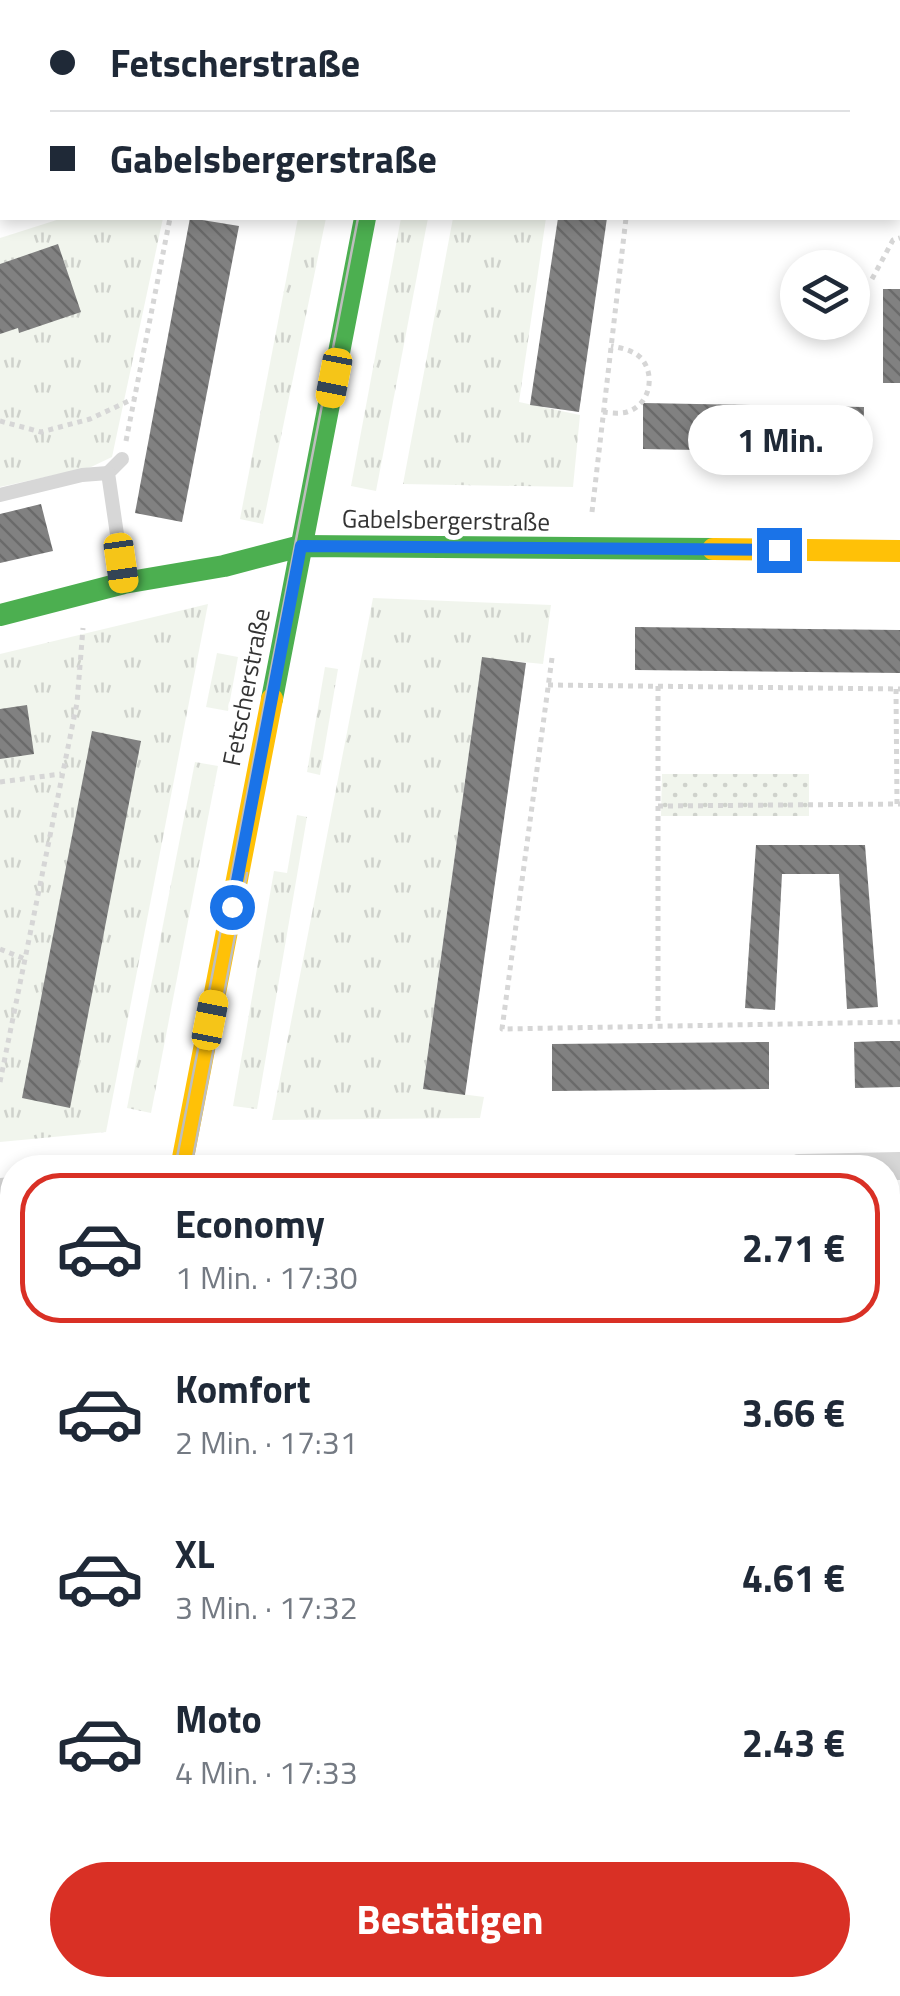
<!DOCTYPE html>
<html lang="de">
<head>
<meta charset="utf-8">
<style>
  body { margin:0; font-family:"Titillium Web",sans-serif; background:#f6f6f7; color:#1f2937; height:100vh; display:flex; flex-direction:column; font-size:38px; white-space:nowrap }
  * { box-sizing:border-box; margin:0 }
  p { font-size:32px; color:#747a83 }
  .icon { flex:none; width:55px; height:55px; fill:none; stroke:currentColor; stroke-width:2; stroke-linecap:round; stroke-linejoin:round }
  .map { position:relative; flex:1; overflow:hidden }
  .details { position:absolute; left:0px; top:1155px; width:900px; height:842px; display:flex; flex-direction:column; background:#fff; border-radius:40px 40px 0 0; box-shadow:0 5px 15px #0003 }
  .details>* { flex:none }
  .guide { position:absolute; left:0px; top:0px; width:900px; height:220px; box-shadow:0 5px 15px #0003; display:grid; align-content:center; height:220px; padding:0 50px; background:#fff }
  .tools { position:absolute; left:780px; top:250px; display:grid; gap:20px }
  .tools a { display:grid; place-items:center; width:90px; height:90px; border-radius:50%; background:#fff; box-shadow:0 5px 15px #0003; font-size:50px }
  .end { position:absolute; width:45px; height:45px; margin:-22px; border:12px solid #1a73e8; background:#fff; box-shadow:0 0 0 5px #fff }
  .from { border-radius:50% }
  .bubble { position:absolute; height:70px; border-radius:35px; background:#fff; box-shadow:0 5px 15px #0003; font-size:32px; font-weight:700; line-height:70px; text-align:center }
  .car { position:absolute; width:30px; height:60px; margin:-30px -15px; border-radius:12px; box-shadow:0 0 8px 2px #0007; background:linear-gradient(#f5c518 24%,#345 0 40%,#f5c518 0 76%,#345 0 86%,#f5c518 0) }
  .guide b { display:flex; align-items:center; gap:35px; height:95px; font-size:38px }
  .guide b+b { border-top:2px solid #e0e1e3 }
  .guide i { width:25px; height:25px; background:#1f2937 }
  ul { padding:18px 0 0; list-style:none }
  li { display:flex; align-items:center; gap:30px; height:150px; margin:0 20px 15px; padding:0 30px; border:5px solid transparent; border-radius:40px }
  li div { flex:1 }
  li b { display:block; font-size:38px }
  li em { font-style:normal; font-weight:700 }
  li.selected { border-color:#d93025 }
  li>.icon { width:90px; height:90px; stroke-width:1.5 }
  .button { display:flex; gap:20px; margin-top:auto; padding:20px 50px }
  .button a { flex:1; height:115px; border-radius:60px; background:#d93025; color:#fff; font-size:40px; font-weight:700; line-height:115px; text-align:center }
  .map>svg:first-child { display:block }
  .grass { fill:url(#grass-tufts) }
  .park { fill:url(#park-dots) }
  .building { fill:url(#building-back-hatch) }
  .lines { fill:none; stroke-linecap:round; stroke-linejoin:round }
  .path { stroke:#d6d6d6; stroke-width:5; stroke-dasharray:5 5; stroke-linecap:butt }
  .lane { stroke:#d7d7d7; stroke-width:14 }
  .street { stroke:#d7d7d7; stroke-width:28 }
  .fast { stroke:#4caf50; stroke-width:22 }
  .slow { stroke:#ffc107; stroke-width:22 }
  .tram { stroke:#bebebe; stroke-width:2.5 }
  .route { stroke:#1a73e8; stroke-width:12 }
  .labels { text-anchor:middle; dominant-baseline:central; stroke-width:10; stroke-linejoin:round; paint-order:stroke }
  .street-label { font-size:25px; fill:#333; stroke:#fff }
</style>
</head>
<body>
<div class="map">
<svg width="900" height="1996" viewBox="0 0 900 1996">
  <defs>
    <pattern id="grass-tufts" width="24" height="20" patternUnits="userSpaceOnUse" patternTransform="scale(2.5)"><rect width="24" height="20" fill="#f1f5ed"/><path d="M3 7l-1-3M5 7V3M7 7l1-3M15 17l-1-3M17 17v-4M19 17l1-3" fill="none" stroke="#cfd2cc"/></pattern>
    <pattern id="park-dots" width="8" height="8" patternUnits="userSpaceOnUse" patternTransform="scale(2.5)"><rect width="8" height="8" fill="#f1f5ed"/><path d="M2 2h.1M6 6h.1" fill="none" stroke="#cfd2cc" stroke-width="1.8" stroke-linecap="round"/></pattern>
    <pattern id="building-back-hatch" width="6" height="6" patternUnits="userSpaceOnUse" patternTransform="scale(2.5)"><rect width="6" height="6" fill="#818181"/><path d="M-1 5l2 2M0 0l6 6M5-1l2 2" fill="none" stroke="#6a6a6a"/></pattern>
  </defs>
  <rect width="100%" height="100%" fill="#fff"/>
  <g class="grass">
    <polygon points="63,218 163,218 112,457 91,467 0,487 0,238"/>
    <polygon points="298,218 326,218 263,524 240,519"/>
    <polygon points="401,218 428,218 376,491 351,486"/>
    <polygon points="453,218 546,218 519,402 580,415 573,487 403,484"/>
    <polygon points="373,598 551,605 543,664 482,658 423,1089 484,1097 480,1118 272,1120"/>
    <polygon points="208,604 106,1132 0,1142 0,654"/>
    <polygon points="217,653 238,657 228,711 206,707"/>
    <polygon points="325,667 338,669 320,775 307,772"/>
    <polygon points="195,762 218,766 151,1113 127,1108"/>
    <polygon points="297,815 307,817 257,1109 233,1106 274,871 287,873"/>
    <polygon points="0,1779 12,1782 12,1860 0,1927"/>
  </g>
  <polygon class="park" points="662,774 809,774 809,816 661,816"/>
  <g class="building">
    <polygon points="190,218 239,226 182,522 135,513"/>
    <polygon points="558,218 607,218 579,412 530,405"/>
    <polygon points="58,244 81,312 19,333 18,328 0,334 0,264"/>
    <rect x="883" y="289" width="17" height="94"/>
    <polygon points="643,403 864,407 863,453 643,449"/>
    <polygon points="41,504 53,551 0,563 0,514"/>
    <polygon points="635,627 900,630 900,673 635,670"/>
    <polygon points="482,657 526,663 465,1095 423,1089"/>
    <polygon points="27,705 34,754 0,759 0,709"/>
    <polygon points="92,731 141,741 70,1108 22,1098"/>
    <polygon points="756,845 865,845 878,1007 847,1009 839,874 782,874 775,1010 745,1008"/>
    <polygon points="883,1041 900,1041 900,1087 855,1088 854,1042"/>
    <polygon points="769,1042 769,1089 552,1091 552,1044"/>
    <polygon points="0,1340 12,1342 12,1420 2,1476 0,1476"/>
    <rect x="888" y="1533" width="12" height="111"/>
    <polygon points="142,1985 249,1985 247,1996 140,1996"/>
    <polygon points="682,1985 770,1985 768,1996 679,1996"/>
  </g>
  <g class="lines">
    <g class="path">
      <polyline points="898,205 900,206"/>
      <polyline points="872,279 893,240 900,238"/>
      <path d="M 603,412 C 610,413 620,414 627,412 C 650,405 656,375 641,358 C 633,350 621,348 611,346"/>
      <polyline points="0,421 41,432 90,419 135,398"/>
      <polyline points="126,441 170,218"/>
      <polyline points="592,512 626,218"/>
      <polyline points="552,658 502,1029 900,1022"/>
      <polyline points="548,685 900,689"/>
      <polyline points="658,686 658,1026"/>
      <polyline points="896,689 897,804"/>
      <polyline points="0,782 61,774"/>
      <polyline points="658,806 900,804"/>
      <polyline points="0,949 25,959"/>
      <polyline points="0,1082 77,703 83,628"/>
      <polyline points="888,1657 900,1656"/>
      <polyline points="888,1671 900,1670"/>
    </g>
    <g class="lane">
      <polyline points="122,459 108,473 124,582"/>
      <polyline points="0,495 82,475 108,473"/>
    </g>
    <g class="street">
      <polyline points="658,0 668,2"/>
      <polyline points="199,2 207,0"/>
      <polyline points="898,64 900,64"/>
      <polyline points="0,69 2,68"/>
      <polyline points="799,1168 900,1166"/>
      <polyline points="0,1192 12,1191"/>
      <polyline points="888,1725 900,1725"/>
      <polyline points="0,1740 12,1740"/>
      <polyline points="888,1852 900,1803"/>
      <polyline points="850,1996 853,1985"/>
    </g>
    <g class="fast">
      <polyline points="406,2 407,0"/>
      <polyline points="0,615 124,583 224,566 301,546 713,549"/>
      <polyline points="272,699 365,218"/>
    </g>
    <g class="slow">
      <polyline points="713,549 900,551"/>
      <polyline points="181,1168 272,699"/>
      <polyline points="22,1996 24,1985"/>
    </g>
    <g class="tram">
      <polyline points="414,2 414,0"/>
      <polyline points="175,1168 358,218"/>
      <polyline points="191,1168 247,873"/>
      <polyline points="15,1996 17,1985"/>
      <polyline points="31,1996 33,1985"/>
    </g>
  </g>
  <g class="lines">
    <polyline class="route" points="232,907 301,546 779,550"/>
  </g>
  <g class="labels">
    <g class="street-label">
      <text transform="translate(446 520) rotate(1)">Gabelsbergerstraße</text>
      <text transform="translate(246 687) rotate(-79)">Fetscherstraße</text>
    </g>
  </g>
</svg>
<div class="tools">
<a><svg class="icon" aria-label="layers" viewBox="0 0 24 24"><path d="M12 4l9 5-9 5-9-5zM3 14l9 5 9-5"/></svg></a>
</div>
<i class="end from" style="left:232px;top:907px"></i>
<i class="end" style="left:779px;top:550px"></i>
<div class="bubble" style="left:688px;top:405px;width:185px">1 Min.</div>
<i class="car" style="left:334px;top:378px;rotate:191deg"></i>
<i class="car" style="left:121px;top:563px;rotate:172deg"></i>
<i class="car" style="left:210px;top:1020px;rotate:11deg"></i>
<div class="guide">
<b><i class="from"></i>Fetscherstraße</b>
<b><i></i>Gabelsbergerstraße</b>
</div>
<section class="details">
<ul>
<li class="selected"><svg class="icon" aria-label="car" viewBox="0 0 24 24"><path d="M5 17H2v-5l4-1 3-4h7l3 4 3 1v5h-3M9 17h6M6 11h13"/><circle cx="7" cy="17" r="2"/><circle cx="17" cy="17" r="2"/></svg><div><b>Economy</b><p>1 Min. · 17:30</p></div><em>2.71 €</em></li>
<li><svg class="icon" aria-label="car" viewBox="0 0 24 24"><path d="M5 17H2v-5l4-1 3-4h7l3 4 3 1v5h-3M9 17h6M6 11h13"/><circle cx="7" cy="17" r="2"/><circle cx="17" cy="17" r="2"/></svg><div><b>Komfort</b><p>2 Min. · 17:31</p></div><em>3.66 €</em></li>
<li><svg class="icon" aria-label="car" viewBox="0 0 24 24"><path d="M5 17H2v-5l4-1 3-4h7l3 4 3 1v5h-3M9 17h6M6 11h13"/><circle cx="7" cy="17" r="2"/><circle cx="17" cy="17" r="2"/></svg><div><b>XL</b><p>3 Min. · 17:32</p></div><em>4.61 €</em></li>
<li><svg class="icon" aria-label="car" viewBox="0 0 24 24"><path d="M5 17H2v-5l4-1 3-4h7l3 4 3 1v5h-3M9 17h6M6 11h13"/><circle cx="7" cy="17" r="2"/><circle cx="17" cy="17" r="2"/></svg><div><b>Moto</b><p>4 Min. · 17:33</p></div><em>2.43 €</em></li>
</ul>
<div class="button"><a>Bestätigen</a></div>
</section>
</div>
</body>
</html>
